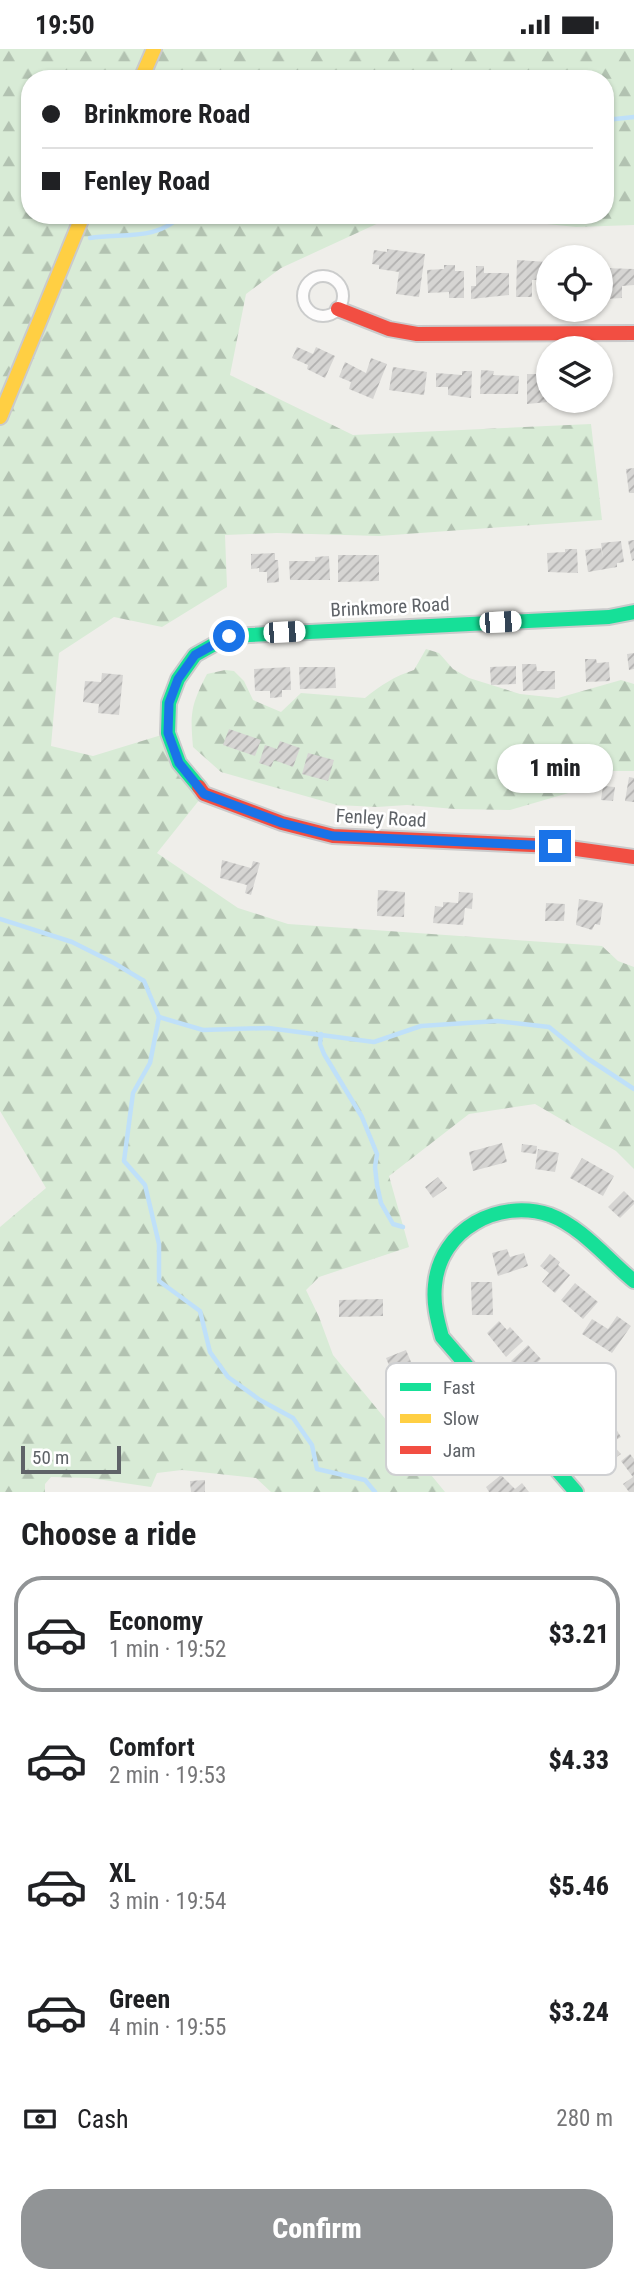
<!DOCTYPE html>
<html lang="en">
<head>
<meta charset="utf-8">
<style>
  body { margin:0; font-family:"Roboto Condensed",sans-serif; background:#f6f6f6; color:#202124; height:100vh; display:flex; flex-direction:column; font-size:26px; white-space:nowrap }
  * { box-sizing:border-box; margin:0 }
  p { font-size:23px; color:#757577 }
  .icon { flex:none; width:38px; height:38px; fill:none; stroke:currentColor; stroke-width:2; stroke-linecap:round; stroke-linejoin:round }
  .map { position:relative; height:1443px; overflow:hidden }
  .drawer { display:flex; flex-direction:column; background:#fff; flex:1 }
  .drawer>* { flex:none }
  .top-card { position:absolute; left:21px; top:21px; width:593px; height:154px; border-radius:28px; box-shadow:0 2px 5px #0004; display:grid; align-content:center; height:154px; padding:0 21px; background:#fff }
  .buttons { position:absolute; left:536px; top:196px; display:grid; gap:14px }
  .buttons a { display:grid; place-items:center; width:77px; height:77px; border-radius:50%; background:#fff; box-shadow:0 2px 5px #0004; font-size:35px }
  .scale { position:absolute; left:21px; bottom:18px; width:100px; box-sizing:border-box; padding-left:7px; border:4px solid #5f6368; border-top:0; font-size:19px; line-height:24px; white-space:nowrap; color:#5f6368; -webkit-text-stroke:5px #fff; paint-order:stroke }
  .end { position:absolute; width:32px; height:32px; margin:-16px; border:9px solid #1a73e8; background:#fff; box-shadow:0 0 0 4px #fff }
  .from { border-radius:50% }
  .bubble { position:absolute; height:49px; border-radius:24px; background:#fff; box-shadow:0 2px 5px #0004; font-size:23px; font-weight:800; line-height:49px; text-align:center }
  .car { position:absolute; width:21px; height:42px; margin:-21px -10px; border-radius:9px; box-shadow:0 0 5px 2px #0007; background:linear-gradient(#fff 24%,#345 0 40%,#fff 0 76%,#345 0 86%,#fff 0) }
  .top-card b { display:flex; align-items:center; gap:24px; height:66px; font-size:26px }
  .top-card b+b { border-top:2px solid #e0e0e0 }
  .top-card i { width:18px; height:18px; background:#202124 }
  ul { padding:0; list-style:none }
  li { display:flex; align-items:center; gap:21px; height:116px; margin:0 14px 10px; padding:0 7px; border:4px solid transparent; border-radius:28px }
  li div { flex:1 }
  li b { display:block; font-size:26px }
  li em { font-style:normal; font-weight:800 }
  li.on { border-color:#919496 }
  li>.icon { width:63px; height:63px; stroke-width:1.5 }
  h2 { padding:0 21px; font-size:32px; line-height:84px }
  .pay { display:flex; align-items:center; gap:18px; height:77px; padding:0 21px; font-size:26px }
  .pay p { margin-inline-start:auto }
  .action { display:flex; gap:14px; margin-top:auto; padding:14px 21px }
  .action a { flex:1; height:80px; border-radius:28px; background:#919496; color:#fff; font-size:28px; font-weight:800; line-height:80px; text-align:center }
  .status { display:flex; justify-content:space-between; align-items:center; height:49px; padding:0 35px; background:#fff; direction:ltr }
  .status svg { height:19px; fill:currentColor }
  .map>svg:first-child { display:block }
  .forest { fill:url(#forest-firs) }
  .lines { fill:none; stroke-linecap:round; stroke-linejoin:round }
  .stream { stroke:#bfe0f9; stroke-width:4.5 }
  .building { fill:url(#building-hatch) }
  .street-casing { stroke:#cbcccc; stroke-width:14 }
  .fast-casing { stroke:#cacacb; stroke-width:18 }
  .slow-casing { stroke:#cacacb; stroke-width:18 }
  .jam-casing { stroke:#cacacb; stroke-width:18 }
  .street { stroke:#fdfcfc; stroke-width:10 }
  .fast { stroke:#16e098; stroke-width:14 }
  .slow { stroke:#ffcf43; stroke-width:14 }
  .jam { stroke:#f24e42; stroke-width:14 }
  .route { stroke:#1a73e8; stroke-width:9 }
  .labels { text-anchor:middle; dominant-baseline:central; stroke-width:5; stroke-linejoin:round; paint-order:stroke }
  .street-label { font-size:19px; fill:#5f6368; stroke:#fff }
  .key { fill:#fff; stroke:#cfd0d2; stroke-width:2 }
  .key-label { font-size:19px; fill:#5f6368 }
</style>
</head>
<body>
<div class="status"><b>19:50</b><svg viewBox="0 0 49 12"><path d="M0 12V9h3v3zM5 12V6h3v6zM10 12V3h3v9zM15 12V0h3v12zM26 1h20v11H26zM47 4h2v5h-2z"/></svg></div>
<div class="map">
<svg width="634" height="1443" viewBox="0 0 634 1443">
  <defs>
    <pattern id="forest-firs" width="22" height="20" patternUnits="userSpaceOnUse" patternTransform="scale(1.75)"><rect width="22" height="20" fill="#d8ebd6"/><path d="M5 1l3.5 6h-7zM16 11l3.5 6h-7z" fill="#b2c2b1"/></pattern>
    <pattern id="building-hatch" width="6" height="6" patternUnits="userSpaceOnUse" patternTransform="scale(1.75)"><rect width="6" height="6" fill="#d6d5d3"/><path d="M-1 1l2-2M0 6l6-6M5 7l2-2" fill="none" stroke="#b1b0af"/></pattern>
  </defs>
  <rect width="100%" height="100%" fill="#efeeea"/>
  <g class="forest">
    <polygon points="0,0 634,0 634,176 576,178 461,166 606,166 606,30 30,30 30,166 396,166 281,219 246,245 230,326 353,386 591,375 602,471 379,487 277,484 225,486 227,538 162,578 114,568 59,604 51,697 93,707 168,684 204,745 157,804 238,859 288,875 602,897 618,912 634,918 634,1120 616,1102 535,1055 469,1065 389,1127 409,1198 319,1228 306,1241 319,1268 333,1306 445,1443 271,1443 256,1429 182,1421 157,1424 151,1438 90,1429 51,1428 45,1435 45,1443 0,1443 0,1178 46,1139 0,1062"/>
    <path d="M 426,600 L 439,604 L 453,620 L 469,629 L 520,645 L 558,649 L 621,631 L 634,635 L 634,722 L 613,722 L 601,732 L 572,743 L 510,761 L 455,760 L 407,756 L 377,758 L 337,756 L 221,723 L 193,698 C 190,664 191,656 207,625 L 225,621 L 234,622 L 244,632 L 253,651 L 281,663 L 301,644 L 365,649 C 381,636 395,627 414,621 Z"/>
  </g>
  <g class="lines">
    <g class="stream">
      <polyline points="606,71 634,68"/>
      <path d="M 90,189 C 122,184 158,192 181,166"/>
      <polyline points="0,870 72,893 114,914 144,932 159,968 150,1014 133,1044 124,1112 145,1136 159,1195 159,1232 200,1262 210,1303 228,1328 260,1351 293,1369 312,1396 317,1420 365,1431 375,1443"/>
      <polyline points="159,968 203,981 268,979 374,993 421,977 497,972 549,978 587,1009 634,1040"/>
      <polyline points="321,985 320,995 324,1005 362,1068 377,1105 375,1118 377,1136 381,1154 393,1175 403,1178"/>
    </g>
  </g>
  <g class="building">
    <polygon points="387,200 425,205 419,248 396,245 399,223 379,220 379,216 372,215 374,201 387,203"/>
    <polygon points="517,211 548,213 548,231 532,231 532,248 516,248"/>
    <polygon points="444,216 455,216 455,222 464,222 464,249 449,249 449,243 428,244 427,221 444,220"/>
    <polygon points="476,217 484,217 484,224 509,224 509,246 471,250 471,237 476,237"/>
    <polygon points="604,219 634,220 634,236 622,237 622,249 605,250"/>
    <polygon points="297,298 313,305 316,298 335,307 325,329 307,320 308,316 292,309"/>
    <polygon points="371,309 387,315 373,350 349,340 351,333 339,328 345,313 366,324"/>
    <polygon points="393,318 427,323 424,346 389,341"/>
    <polygon points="481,321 494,322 493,326 519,327 518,345 480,345"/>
    <polygon points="462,322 472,322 471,349 448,346 448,338 436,338 436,324 462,326"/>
    <polygon points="527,325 542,325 542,338 548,338 548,353 527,355"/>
    <polygon points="634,419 634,444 629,444 626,420"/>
    <polygon points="634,491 634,511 632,512 628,492"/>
    <polygon points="621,492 624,513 617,514 617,518 588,523 585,501 601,499 603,509 601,494"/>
    <polygon points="565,500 577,500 578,524 548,523 547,504 565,503"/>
    <polygon points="275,504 275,511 278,511 279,533 267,534 267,523 259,523 259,519 251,520 251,505"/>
    <polygon points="338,506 379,506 379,532 338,533"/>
    <polygon points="329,507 330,531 290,531 289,512 315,512 315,508"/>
    <polygon points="634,604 634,620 629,621 627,605"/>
    <polygon points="585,610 596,610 597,614 609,613 610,632 586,633"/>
    <polygon points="522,615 536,615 537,622 555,622 555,640 523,642"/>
    <polygon points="516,617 516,635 491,636 490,618"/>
    <polygon points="290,618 291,641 282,641 282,648 270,649 270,642 255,642 254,620"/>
    <polygon points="299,618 335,618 336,639 300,640"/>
    <polygon points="102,624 123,626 119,666 98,664 99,655 83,653 85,632 101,633"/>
    <polygon points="229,680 261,691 255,707 223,696"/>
    <polygon points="280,692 300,699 293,718 274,711 271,718 259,714 265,696 277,700"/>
    <polygon points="308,704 334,711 328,732 302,725"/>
    <polygon points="516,723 547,724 545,744 515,743"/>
    <polygon points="629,728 634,729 634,753 625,752"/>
    <polygon points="603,737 615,738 613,752 601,751"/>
    <polygon points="222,811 251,819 253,812 260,814 251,846 245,844 247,836 220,829"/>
    <polygon points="378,841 405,843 404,868 377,867"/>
    <polygon points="459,843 473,844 472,860 465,859 463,876 433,874 435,857 443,858 443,853 458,854"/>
    <polygon points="579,850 603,854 600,876 595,875 592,881 576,876"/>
    <polygon points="546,854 565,855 564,872 545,872"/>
    <polygon points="502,1094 507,1113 473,1122 469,1103"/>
    <polygon points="522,1095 537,1097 536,1105 521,1103"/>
    <polygon points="538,1100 559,1104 555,1123 535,1120"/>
    <polygon points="582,1109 614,1127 603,1147 570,1129"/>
    <polygon points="438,1128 447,1139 433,1149 425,1138"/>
    <polygon points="624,1142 634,1152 634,1155 620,1169 608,1158"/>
    <polygon points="507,1200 510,1208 524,1204 528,1217 498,1227 492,1204"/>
    <polygon points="550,1205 560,1213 558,1216 570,1226 555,1244 542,1233 549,1224 540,1217"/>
    <polygon points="471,1233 492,1233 493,1266 472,1266"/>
    <polygon points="575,1234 598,1253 583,1270 561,1251"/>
    <polygon points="383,1250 383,1267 339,1268 339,1251"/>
    <polygon points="617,1267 631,1277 612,1304 582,1285 592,1270 608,1280"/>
    <polygon points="499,1272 507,1281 510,1278 523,1292 506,1308 487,1284"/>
    <polygon points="528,1296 541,1310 524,1326 511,1312"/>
    <polygon points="406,1301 414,1320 394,1328 386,1309"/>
    <polygon points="608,1379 612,1384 616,1380 621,1388 611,1394 621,1405 604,1417 597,1408 603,1404 600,1400 595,1405 587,1394"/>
    <polygon points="630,1405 634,1410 634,1443 629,1443 623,1435 633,1428 621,1412"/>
    <polygon points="501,1426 515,1440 522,1434 529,1443 489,1443 486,1438"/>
    <polygon points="205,1431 205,1443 191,1443 190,1432"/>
  </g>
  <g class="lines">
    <g class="street-casing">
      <circle id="street" cx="323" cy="247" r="20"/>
    </g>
    <g class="fast-casing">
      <g id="fast">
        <polyline points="199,738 179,714 168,684 169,654 178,630 195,606 229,587 609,568 634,563"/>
        <path d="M 576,1443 L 442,1288 C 437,1270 433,1254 435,1236 C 440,1180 499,1149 550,1166 C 582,1178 608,1211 634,1232"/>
      </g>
    </g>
    <g class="slow-casing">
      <g id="slow">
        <polyline points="141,30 154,0"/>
        <polyline points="0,368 83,166"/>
      </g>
    </g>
    <g class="jam-casing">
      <g id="jam">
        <polyline points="338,260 389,280 417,285 634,284"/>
        <polyline points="199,738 204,745 282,774 333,787 555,797 634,808"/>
      </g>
    </g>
    <use href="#street" class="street"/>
    <use href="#fast" class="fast"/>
    <use href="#slow" class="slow"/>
    <use href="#jam" class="jam"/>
  </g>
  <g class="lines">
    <polyline class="route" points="229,587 195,606 178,630 169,654 168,684 179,714 204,745 282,774 333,787 555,797"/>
  </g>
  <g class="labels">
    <g class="street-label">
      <text transform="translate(390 558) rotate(-3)">Brinkmore Road</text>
      <text transform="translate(381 769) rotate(3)">Fenley Road</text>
    </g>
  </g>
  <rect x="386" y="1314" width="230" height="112" rx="10" class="key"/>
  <rect x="400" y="1334" width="31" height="8" fill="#16e098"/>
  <rect x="400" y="1365" width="31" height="9" fill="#ffcf43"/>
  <rect x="400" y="1397" width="31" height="8" fill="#f24e42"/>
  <g class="key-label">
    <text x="443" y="1345">Fast</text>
    <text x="443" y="1376">Slow</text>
    <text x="443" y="1408">Jam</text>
  </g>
</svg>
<div class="buttons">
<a><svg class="icon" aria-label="locate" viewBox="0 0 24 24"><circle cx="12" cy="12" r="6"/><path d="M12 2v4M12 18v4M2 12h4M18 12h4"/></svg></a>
<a><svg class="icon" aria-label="layers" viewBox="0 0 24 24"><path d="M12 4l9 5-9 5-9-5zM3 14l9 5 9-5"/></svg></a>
</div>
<div class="scale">50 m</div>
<i class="end from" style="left:229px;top:587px"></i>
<i class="end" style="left:555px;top:797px"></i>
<div class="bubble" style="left:497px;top:695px;width:116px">1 min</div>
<i class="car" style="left:500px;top:573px;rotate:87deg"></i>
<i class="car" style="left:284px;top:583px;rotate:87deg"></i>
<div class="top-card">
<b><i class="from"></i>Brinkmore Road</b>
<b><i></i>Fenley Road</b>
</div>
</div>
<section class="drawer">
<h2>Choose a ride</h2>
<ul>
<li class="on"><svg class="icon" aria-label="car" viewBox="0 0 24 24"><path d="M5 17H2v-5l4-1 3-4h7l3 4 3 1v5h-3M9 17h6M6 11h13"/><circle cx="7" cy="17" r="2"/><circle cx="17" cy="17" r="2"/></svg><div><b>Economy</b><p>1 min · 19:52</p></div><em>$3.21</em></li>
<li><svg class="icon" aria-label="car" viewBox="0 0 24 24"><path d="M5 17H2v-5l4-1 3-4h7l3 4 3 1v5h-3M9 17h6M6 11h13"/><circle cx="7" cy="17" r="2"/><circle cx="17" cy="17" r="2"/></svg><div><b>Comfort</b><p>2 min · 19:53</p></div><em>$4.33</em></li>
<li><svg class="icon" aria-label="car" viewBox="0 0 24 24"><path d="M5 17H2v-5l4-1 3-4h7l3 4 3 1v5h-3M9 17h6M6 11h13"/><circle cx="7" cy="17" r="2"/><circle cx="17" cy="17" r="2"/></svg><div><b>XL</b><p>3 min · 19:54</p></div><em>$5.46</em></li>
<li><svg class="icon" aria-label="car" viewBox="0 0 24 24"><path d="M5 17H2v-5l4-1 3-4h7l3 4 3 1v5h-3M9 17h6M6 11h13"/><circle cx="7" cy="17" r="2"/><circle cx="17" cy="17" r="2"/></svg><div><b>Green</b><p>4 min · 19:55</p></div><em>$3.24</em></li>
</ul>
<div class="pay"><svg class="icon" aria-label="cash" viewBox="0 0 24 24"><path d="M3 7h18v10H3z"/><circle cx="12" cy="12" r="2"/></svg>Cash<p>280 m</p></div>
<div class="action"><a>Confirm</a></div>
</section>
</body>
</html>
